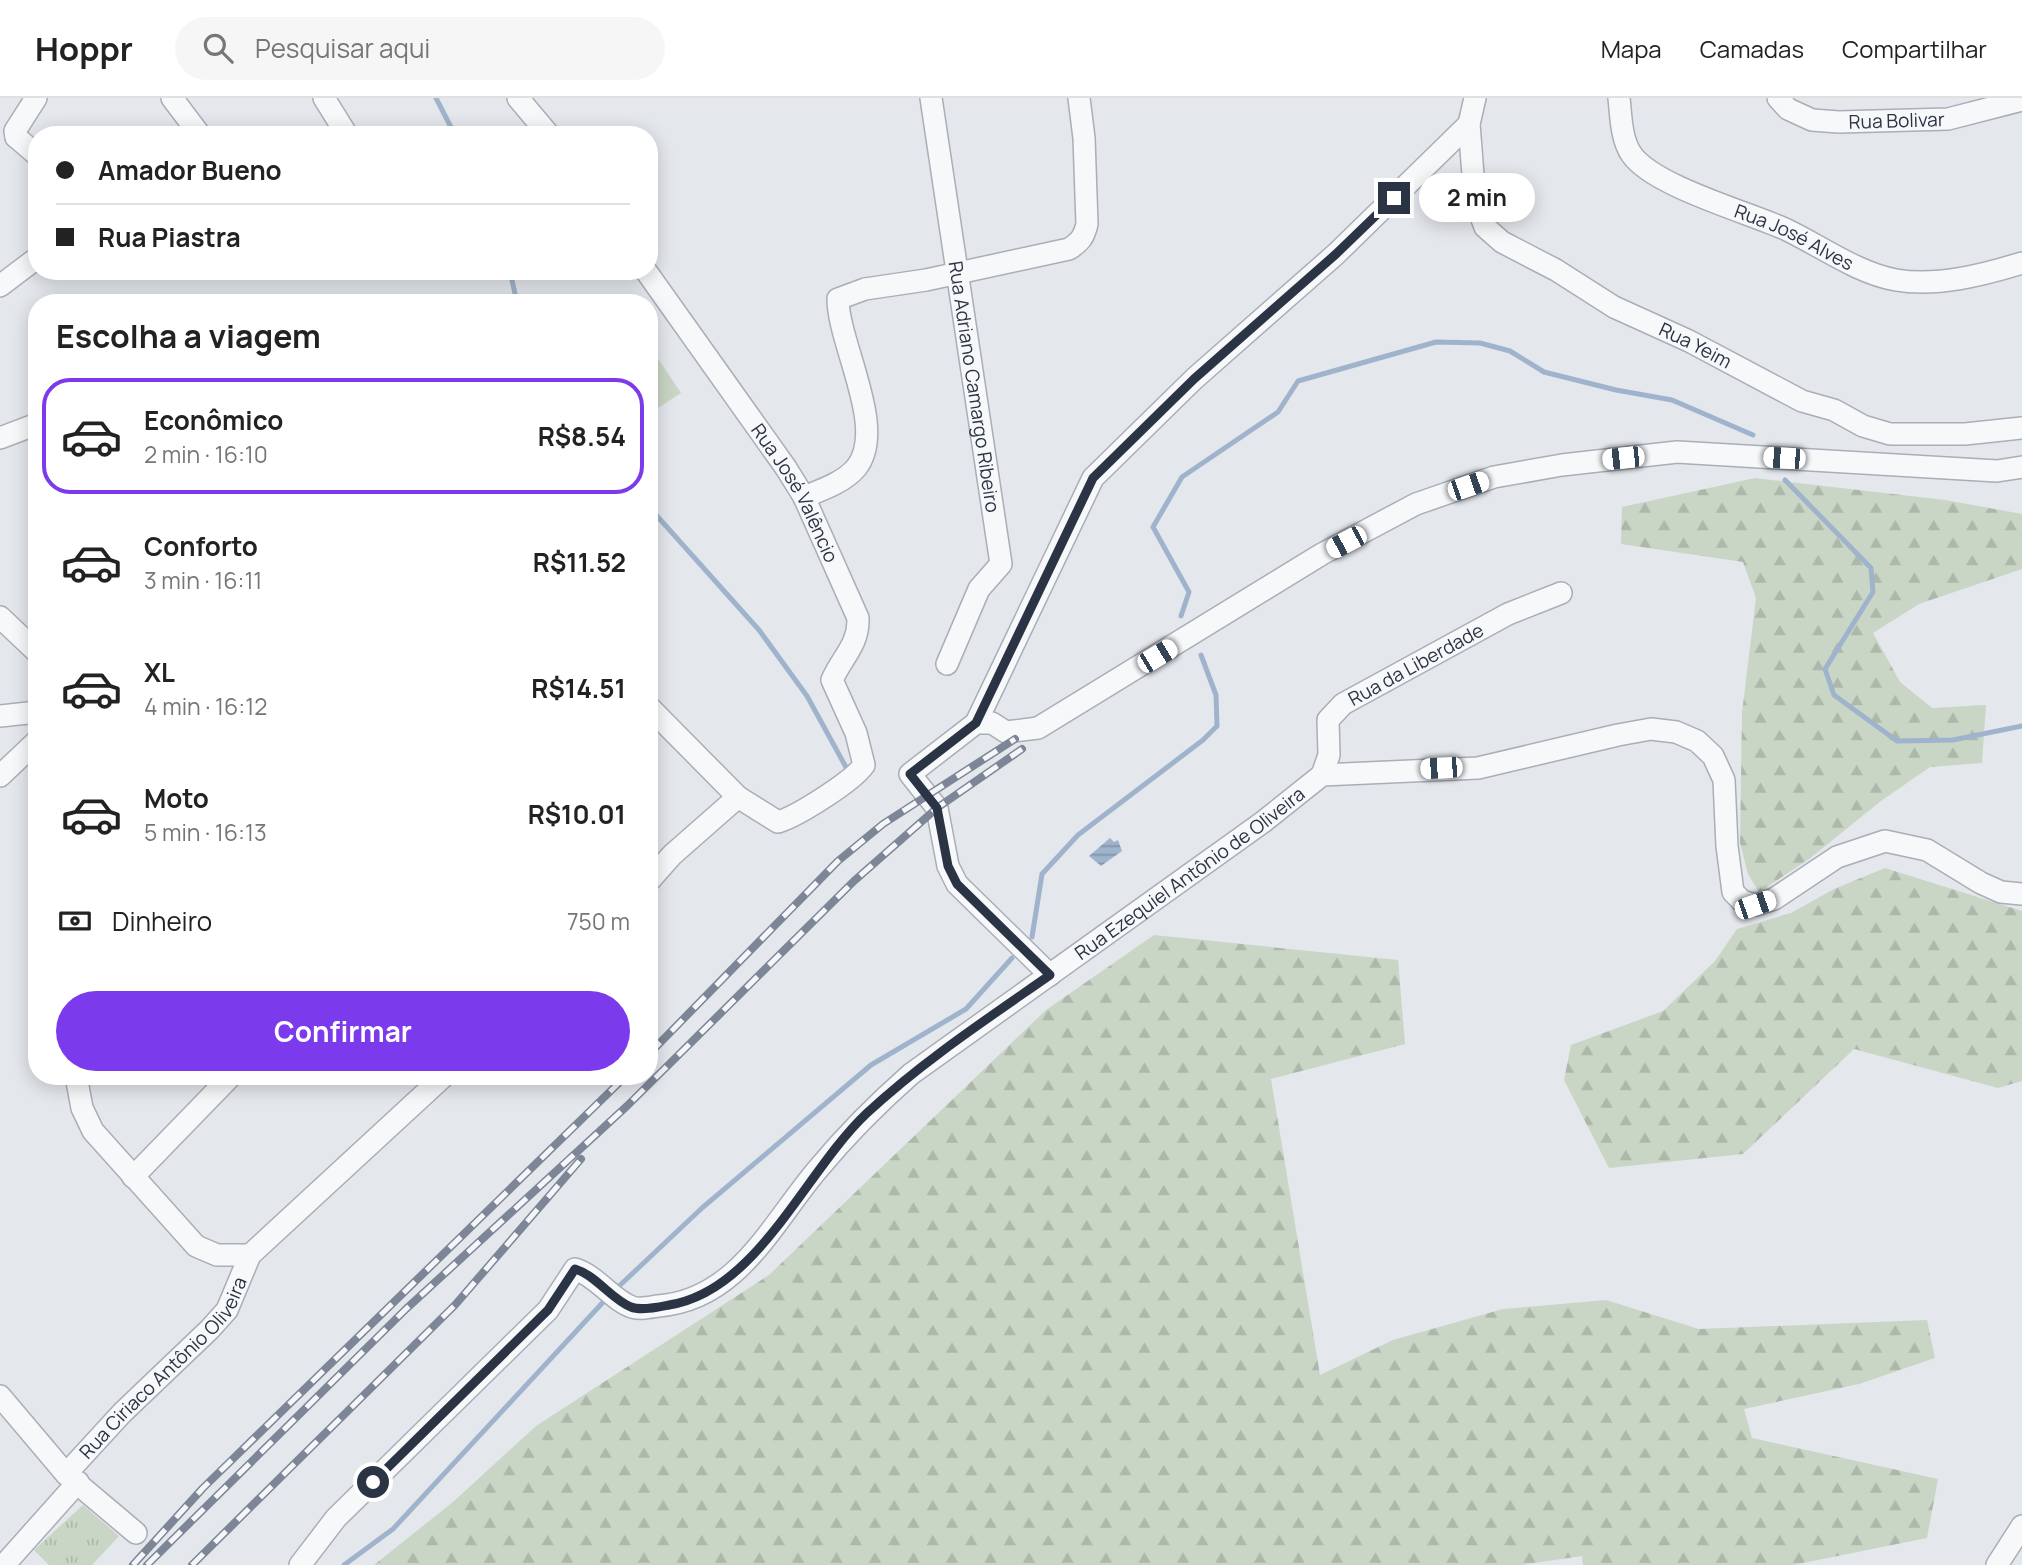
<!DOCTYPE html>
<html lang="pt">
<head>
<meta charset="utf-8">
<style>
  body { margin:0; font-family:Manrope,sans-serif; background:#f6f6f6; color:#222; height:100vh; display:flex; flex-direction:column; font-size:26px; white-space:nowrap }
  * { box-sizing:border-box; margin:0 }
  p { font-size:23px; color:#767676 }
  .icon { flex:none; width:38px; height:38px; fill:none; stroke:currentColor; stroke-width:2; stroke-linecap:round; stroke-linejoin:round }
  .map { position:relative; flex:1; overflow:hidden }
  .details { position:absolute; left:28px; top:196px; width:630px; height:791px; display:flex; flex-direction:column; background:#fff; border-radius:28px; box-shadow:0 4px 18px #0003 }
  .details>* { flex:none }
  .hud { position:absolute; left:28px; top:28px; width:630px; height:154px; border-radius:28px; box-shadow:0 4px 18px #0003; display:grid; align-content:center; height:154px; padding:0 28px; background:#fff }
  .end { position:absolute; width:32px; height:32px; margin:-16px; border:9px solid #2b3445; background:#fff; box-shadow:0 0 0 4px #fff }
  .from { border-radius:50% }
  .bubble { position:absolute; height:49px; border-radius:24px; background:#fff; box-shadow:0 4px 18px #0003; font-size:23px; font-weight:700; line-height:49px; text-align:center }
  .car { position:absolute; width:21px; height:42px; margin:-21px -10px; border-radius:9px; box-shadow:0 0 5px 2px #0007; background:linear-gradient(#fff 24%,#345 0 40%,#fff 0 76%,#345 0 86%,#fff 0) }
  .hud b { display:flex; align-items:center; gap:24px; height:66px; font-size:26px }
  .hud b+b { border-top:2px solid #e0e0e0 }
  .hud i { width:18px; height:18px; background:#222 }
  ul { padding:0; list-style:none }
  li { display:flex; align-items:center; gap:21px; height:116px; margin:0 14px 10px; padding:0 14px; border:4px solid transparent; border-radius:28px }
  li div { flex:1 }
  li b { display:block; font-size:26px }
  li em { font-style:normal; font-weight:700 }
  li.on { border-color:#7c3aed }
  li>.icon { width:63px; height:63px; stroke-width:1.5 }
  h2 { padding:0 28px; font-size:32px; line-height:84px }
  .pay { display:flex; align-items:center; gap:18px; height:77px; padding:0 28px; font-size:26px }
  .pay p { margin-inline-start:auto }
  .primary-button { display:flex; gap:14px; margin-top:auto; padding:14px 28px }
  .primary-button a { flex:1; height:80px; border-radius:42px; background:#7c3aed; color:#fff; font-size:28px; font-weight:700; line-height:80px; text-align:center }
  header { display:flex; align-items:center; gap:42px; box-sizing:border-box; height:98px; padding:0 35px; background:#fff; border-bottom:2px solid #e0e0e0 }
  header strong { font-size:33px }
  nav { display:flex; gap:38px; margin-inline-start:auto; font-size:24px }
  .search { width:490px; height:63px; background:#f6f6f6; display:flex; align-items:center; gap:18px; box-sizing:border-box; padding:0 24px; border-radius:38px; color:#767676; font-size:26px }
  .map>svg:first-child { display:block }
  .forest { fill:url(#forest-firs) }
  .park { fill:url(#park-tufts) }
  .pitch { fill:#c9d6c5 }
  .water { fill:url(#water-rules) }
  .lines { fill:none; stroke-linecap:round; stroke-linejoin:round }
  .stream { stroke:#9fb4cc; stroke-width:5 }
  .minor-casing { stroke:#a9aeb7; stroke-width:24 }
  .minor { stroke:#f7f8fa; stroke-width:21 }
  .rail-casing { stroke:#7d8696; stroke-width:8 }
  .rail { stroke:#f4f6f9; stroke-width:5; stroke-dasharray:16; stroke-linecap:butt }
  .route { stroke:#2b3445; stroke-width:9 }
  .labels { text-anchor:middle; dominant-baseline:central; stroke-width:7; stroke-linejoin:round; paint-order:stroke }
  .street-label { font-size:19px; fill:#2b3445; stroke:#f4f6f9 }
</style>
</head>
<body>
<header>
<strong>Hoppr</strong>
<div class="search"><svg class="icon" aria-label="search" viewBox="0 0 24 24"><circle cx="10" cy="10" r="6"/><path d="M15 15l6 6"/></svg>Pesquisar aqui</div>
<nav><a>Mapa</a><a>Camadas</a><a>Compartilhar</a></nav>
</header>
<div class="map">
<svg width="2022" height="1467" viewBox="0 0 2022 1467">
  <defs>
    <pattern id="forest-firs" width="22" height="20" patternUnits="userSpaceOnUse" patternTransform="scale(1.75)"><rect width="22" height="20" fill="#c9d6c5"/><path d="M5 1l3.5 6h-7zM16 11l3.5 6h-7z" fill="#adb8ab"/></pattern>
    <pattern id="park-tufts" width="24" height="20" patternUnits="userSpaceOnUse" patternTransform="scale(1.75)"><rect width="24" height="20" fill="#c9d6c5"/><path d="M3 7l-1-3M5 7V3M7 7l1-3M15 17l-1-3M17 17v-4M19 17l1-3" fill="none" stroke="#adb8ab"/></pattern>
    <pattern id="water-rules" width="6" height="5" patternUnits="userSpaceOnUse" patternTransform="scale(1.75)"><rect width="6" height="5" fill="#9fb4cc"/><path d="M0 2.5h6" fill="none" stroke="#8293a7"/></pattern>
  </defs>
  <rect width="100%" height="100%" fill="#e4e7ec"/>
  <g class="forest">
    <polygon points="1755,380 1945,402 2022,416 2022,471 1919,506 1873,535 1900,584 1932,610 1986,607 1982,665 1930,669 1881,703 1809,761 1759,794 1748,776 1740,745 1742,615 1756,500 1743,464 1621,446 1622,409"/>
    <polygon points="1885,770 2022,813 2022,983 1998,990 1854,951 1743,1056 1609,1070 1564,982 1571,947 1663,913 1715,863 1737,831 1791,815 1834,791"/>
    <polygon points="1154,837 1398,862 1405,946 1271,981 1320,1277 1393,1242 1503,1211 1606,1202 1699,1231 1927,1222 1935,1260 1859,1286 1744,1311 1752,1340 1938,1381 1927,1440 1793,1467 1583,1467 1582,1458 1521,1467 374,1467 453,1404 536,1328 769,1177 1046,912"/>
  </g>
  <polygon class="park" points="83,1407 119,1438 92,1467 49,1467 34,1452"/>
  <polygon class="pitch" points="655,256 681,295 649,316 649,260"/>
  <polygon class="water" points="1110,740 1114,744 1118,742 1122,753 1101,768 1089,758"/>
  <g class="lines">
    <g class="stream">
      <polyline points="436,0 455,37"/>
      <polyline points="510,173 517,205"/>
      <polyline points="1785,382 1871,470 1873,494 1825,571 1834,597 1897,643 1953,642 2022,628"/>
      <polyline points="649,409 759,532 807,598 847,671"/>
      <polyline points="1181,518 1189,494 1153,429 1182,379 1278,314 1298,283 1436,244 1480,245 1510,253 1544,274 1616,292 1672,302 1753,337"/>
      <polyline points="1032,839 1042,776 1078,737 1203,642 1217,628 1216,597 1201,557"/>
      <polyline points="616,1191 702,1110 871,967 966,911 1012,860"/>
      <polyline points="344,1467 393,1431 606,1201"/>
    </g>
    <g class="minor-casing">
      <g id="minor">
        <polyline points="172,0 200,37"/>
        <polyline points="324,0 347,37"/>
        <polyline points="518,0 549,37"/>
        <path id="s1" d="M 931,0 L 1001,466 L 979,491 L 947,566"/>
        <path id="s2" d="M 1475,0 L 1469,26 L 1475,102 L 1485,129 L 1502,144 L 1556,172 L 1614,209 L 1689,243 L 1802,303 L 1834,312 L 1863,328 L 1890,336 L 1965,336 L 2022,330"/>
        <path id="s3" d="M 1619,0 C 1621,18 1621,42 1632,57 C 1654,88 1747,114 1785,131 C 1821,148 1857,175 1896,182 C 1937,189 1983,177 2022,165"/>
        <path id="s4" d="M 1778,0 L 1788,11 L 1812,22 L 1839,24 L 1948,21 L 2022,2"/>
        <polyline points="16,39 15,33 36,0"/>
        <polyline points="16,39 37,57"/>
        <path id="s5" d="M 646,173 L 786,370 L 804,399 L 858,520 C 859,547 842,559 832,582 L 856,635 L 864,667 C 853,683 798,718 778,724 L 738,699 L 649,609"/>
        <polyline points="0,188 37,160"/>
        <polyline points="0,340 37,326"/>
        <path d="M 804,399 C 821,392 843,385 856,370 C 888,331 838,246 838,201 L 865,191 L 926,182 L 1069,151 C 1080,144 1084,139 1087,126 L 1084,40 L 1079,0"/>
        <polyline points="0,519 37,554"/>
        <polyline points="0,618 37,614"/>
        <polyline points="976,625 1093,380 1194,281 1336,156 1469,26"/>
        <path id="s6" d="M 1322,677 L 1329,657 L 1328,622 L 1343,606 L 1508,516 L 1561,495"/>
        <polyline points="0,678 37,643"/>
        <polyline points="649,783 672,757 738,699"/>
        <polyline points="1050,877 957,786 948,768 937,710 910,676 976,625 992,625 1006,634 1038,630 1322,456 1416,406 1494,379 1562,367 1677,354 1997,373 2022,369"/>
        <polyline points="76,978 82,1010 93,1033 196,1148 217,1157 250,1157"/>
        <polyline points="133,1079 231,978"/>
        <polyline points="0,1298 66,1376 136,1435"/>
        <path id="s7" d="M 66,1376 L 122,1315 L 210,1231 L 227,1212 L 250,1157 L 444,978"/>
        <polyline points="4,1467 78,1384"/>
        <path id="s8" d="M 300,1467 L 336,1420 L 548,1212 L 575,1171 C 597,1178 612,1202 632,1209 C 639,1212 651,1209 658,1208 C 738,1202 772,1125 818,1071 C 847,1036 877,1006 911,976 L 1263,724 L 1322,677 L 1478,670 L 1618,637 L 1651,631 L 1676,634 L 1697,643 L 1713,658 L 1724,682 L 1727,748 L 1733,794 L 1742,803 L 1755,807 L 1774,801 L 1837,759 L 1885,743 L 1927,752 L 1981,785 L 2001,794 L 2022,796"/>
        <polyline points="1997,1467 2022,1428"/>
      </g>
    </g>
    <use href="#minor" class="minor"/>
    <g class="rail-casing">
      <g id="rail">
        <polyline points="649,956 838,763 883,726 1015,641"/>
        <polyline points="133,1467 203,1390 626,978"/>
        <polyline points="147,1467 406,1211 627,1008 854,783 937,710 1022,651"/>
        <polyline points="192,1467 455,1207 581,1061"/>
      </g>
    </g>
    <use href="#rail" class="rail"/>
  </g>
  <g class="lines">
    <path class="route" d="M 373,1384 L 548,1212 L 575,1171 C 597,1178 612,1202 631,1209 C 641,1213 659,1209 669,1207 C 758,1193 805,1073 867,1015 C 923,963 987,921 1050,877 L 957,786 L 948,768 L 937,710 L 910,676 L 976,625 L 1093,380 L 1194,281 L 1336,156 L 1394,100"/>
  </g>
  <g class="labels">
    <g class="street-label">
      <text stroke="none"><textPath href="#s4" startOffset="126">Rua Bolivar</textPath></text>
      <text stroke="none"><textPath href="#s3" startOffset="242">Rua José Alves</textPath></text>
      <text stroke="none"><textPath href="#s2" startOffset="374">Rua Yeim</textPath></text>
      <text stroke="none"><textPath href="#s1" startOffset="292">Rua Adriano Camargo Ribeiro</textPath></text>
      <text stroke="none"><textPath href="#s5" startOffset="268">Rua José Valêncio</textPath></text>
      <text stroke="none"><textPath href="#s6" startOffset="161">Rua da Liberdade</textPath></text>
      <text stroke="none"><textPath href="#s8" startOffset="1195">Rua Ezequiel Antônio de Oliveira</textPath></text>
      <text stroke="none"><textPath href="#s7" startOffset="145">Rua Ciriaco Antônio Oliveira</textPath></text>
    </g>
  </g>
</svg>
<i class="end from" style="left:373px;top:1384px"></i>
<i class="end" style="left:1394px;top:100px"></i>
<div class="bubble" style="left:1419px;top:75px;width:116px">2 min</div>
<i class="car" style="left:1623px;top:360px;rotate:264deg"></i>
<i class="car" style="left:1784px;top:360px;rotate:273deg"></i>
<i class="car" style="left:1468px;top:388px;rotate:71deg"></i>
<i class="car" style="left:1346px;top:444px;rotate:242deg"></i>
<i class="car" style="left:1157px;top:558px;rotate:59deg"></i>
<i class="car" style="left:1441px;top:670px;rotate:267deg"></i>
<i class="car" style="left:1755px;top:807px;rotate:71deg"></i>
<div class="hud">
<b><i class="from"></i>Amador Bueno</b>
<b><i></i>Rua Piastra</b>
</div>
<section class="details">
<h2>Escolha a viagem</h2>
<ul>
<li class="on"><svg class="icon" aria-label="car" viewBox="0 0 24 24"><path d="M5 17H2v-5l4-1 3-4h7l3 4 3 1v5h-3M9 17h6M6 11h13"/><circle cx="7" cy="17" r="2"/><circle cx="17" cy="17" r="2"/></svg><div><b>Econômico</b><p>2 min · 16:10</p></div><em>R$8.54</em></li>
<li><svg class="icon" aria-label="car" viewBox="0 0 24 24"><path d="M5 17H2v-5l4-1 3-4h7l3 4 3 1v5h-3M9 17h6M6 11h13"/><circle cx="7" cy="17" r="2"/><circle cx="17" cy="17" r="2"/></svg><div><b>Conforto</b><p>3 min · 16:11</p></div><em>R$11.52</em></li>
<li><svg class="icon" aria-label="car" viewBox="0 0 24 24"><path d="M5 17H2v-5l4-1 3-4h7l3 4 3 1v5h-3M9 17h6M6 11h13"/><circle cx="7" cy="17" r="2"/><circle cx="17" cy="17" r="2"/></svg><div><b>XL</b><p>4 min · 16:12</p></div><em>R$14.51</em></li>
<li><svg class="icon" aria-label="car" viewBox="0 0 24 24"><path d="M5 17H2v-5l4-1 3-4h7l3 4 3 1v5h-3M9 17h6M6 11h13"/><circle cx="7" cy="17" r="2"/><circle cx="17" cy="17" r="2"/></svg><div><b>Moto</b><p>5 min · 16:13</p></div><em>R$10.01</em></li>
</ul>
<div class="pay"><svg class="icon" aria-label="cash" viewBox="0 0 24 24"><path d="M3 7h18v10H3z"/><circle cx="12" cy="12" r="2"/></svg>Dinheiro<p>750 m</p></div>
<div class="primary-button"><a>Confirmar</a></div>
</section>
</div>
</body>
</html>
